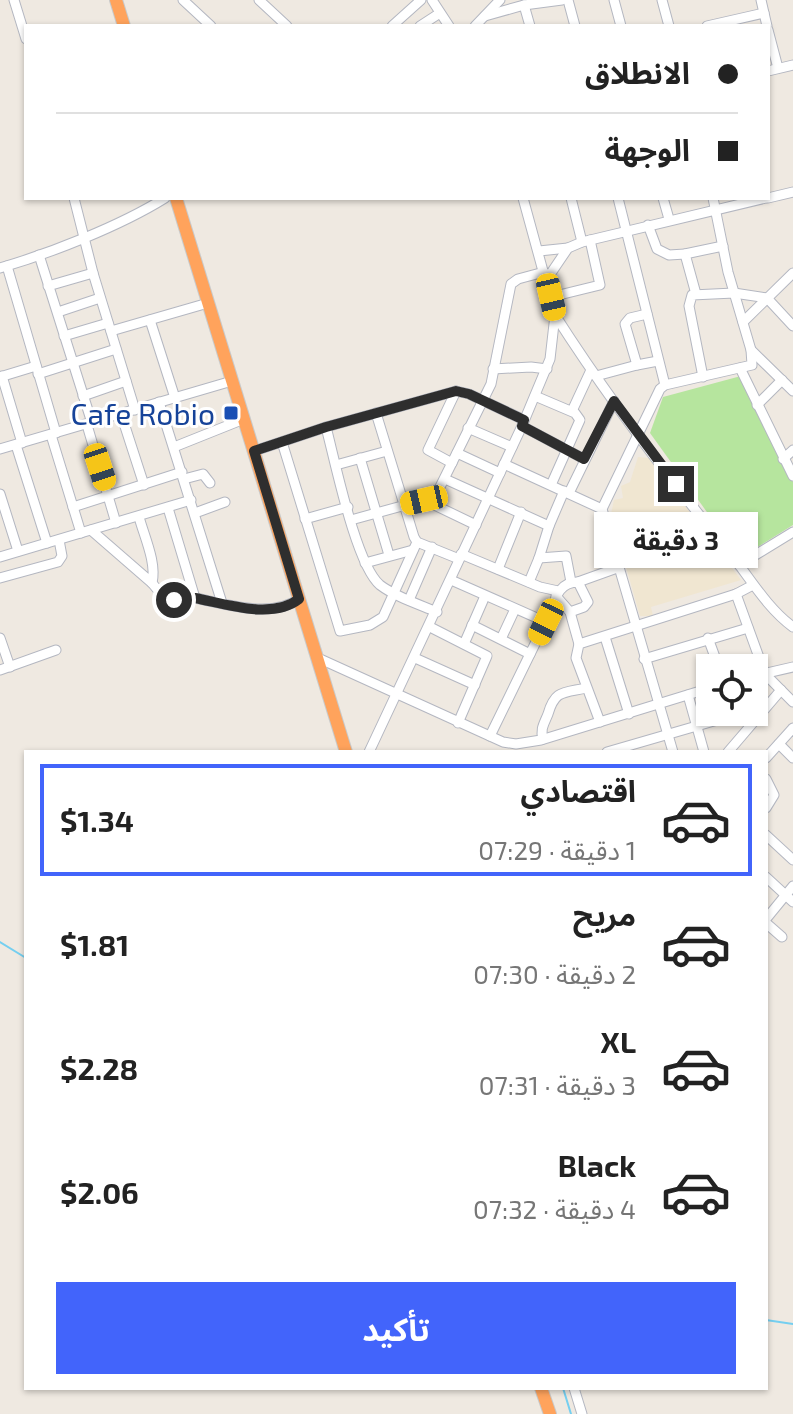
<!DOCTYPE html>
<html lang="ar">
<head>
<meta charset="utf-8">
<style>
  body { margin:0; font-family:"Exo 2","Noto Sans Arabic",sans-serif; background:#f2f2f2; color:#222; direction:rtl; height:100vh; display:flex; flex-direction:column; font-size:30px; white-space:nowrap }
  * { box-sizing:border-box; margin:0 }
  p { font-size:26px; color:#767676 }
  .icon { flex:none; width:44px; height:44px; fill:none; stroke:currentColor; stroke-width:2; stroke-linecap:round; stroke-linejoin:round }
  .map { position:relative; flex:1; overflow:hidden; direction:ltr }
  .sheet { position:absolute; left:24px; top:750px; width:744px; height:640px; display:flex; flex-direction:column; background:#fff; border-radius:0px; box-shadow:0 2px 6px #0004; direction:rtl }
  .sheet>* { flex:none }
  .banner { position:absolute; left:24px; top:24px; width:746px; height:176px; border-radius:0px; box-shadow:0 2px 6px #0004; direction:rtl; display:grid; align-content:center; height:176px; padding:0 32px; background:#fff }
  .buttons { position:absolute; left:696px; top:654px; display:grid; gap:16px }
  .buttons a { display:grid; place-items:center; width:72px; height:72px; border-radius:0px; background:#fff; box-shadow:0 2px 6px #0004; font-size:40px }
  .end { position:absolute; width:36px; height:36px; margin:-18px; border:10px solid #2e2e2e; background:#fff; box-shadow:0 0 0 4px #fff }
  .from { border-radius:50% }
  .bubble { position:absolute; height:56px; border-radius:0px; background:#fff; box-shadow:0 2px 6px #0004; font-size:26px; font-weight:700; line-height:56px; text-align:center; direction:rtl }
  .car { position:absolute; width:24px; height:48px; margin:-24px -12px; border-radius:10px; box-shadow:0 0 6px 2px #0007; background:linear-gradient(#f5c518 24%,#345 0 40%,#f5c518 0 76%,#345 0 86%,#f5c518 0) }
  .banner b { display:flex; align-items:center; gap:28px; height:76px; font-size:30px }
  .banner b+b { border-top:2px solid #e0e0e0 }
  .banner i { width:20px; height:20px; background:#222 }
  ul { padding:14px 0 0; list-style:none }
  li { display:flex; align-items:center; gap:24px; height:112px; margin:0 16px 12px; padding:0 16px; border:4px solid transparent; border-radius:0px }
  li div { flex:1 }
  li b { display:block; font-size:30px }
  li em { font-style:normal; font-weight:700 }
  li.on { border-color:#4264fb }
  li>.icon { width:72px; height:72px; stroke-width:1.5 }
  .primary-button { display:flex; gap:16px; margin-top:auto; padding:16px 32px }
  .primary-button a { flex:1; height:92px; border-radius:0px; background:#4264fb; color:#fff; font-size:32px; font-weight:700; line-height:92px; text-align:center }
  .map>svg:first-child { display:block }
  .education { fill:#f0e6d1 }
  .green { fill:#b6e59e }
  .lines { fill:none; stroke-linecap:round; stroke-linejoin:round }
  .stream { stroke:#75cff0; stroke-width:2 }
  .minor-casing { stroke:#b4b7c1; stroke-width:11 }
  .highway-casing { stroke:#c9c9c9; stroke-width:14 }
  .minor { stroke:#fff; stroke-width:9 }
  .highway { stroke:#ffa35c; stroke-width:12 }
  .route { stroke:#2e2e2e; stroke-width:10 }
  .transit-dot { fill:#1a4fb4; stroke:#fff; stroke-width:3 }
  .labels { text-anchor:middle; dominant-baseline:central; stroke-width:6; stroke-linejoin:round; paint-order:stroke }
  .transit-label { font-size:30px; fill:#164399; stroke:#fff; text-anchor:end }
</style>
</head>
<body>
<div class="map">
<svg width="793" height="1414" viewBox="0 0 793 1414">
  <rect width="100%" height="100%" fill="#efe9e1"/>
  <polygon class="education" points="638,457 649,458 741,580 651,607 653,616 640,616 611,514 614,500 623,498 621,486 630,482"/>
  <polygon class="green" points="741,376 793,482 793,525 740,558 650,433 663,397"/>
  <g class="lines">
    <g class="stream">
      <polyline points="0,942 26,958"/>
      <polyline points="766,1320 793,1324"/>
      <polyline points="563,1388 571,1414"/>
    </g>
    <g class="minor-casing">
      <g id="minor">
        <polyline points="14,0 26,39"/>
        <polyline points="183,0 211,26"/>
        <polyline points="259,0 287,26"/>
        <polyline points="432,0 449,26"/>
        <polyline points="568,0 575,26"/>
        <polyline points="614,0 621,26"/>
        <polyline points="662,0 669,26"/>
        <polyline points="761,0 767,26"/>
        <polyline points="524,5 530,26"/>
        <polyline points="485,16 524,5 562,0"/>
        <polyline points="392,26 421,0"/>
        <polyline points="420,26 440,13"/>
        <polyline points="475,26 500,0"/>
        <polyline points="707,26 764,13"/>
        <polyline points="768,30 778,68"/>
        <polyline points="768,71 793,65"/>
        <polyline points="74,198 93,273 135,410"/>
        <polyline points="571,198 582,242"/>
        <polyline points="618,198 665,385"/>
        <polyline points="663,198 669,219"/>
        <polyline points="768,198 793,192"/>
        <polyline points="648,225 657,249 669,255 685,254"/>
        <polyline points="539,251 568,248"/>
        <polyline points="39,255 92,423"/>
        <polyline points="7,266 56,433"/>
        <path d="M 0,268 C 51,253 120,226 165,198"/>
        <polyline points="547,279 568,248 582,242 766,198"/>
        <polyline points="48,286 93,273"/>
        <polyline points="696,294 685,254 723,246"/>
        <polyline points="551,297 600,285 590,240"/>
        <polyline points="58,312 100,298"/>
        <polyline points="647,314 630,318 625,324 637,365 658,361"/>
        <path d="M 555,315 C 608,398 668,477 730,553 C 750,578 767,608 793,627"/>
        <polyline points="150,320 175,398"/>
        <polyline points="743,322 793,273"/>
        <polyline points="111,331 208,303"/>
        <polyline points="64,336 108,323"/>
        <polyline points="751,350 793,391"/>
        <polyline points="740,368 793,476"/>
        <polyline points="493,369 531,367 547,369"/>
        <polyline points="38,374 116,349"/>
        <polyline points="2,376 22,443"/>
        <polyline points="596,376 637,365"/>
        <polyline points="0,377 36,366"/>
        <polyline points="703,377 689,306 692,295 734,293 767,298 793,326"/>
        <polyline points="83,396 126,381"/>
        <polyline points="535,396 575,413 580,420 551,485"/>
        <polyline points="159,402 222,603"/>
        <polyline points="757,405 782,380"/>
        <polyline points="572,411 591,370"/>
        <polyline points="376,413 414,537 417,542 459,559"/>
        <polyline points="121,414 144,485"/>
        <polyline points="87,425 116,523"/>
        <polyline points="522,426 584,459"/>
        <path d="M 326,427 C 335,461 356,565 380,585 C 396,597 418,604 437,612"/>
        <polyline points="468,428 512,447"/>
        <polyline points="51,435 81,533"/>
        <polyline points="282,442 340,631 370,625 383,617 417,542"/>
        <polyline points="16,445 47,543"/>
        <polyline points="174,447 244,419"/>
        <polyline points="0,449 232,381"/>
        <polyline points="254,451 326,427 456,391 469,394 524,420"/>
        <polyline points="457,453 500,473"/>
        <polyline points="360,458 389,555"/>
        <polyline points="783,459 793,450"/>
        <polyline points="452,463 428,450 456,391"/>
        <polyline points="504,464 602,509"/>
        <polyline points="336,465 387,451"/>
        <polyline points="184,479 203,474 210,483"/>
        <polyline points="445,479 549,526 539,558 566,556 571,582"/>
        <polyline points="569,493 614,401"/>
        <polyline points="0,494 18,551"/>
        <polyline points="424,500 476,525"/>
        <polyline points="73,507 182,472"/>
        <polyline points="168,508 195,598"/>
        <polyline points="195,513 225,502"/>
        <polyline points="305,519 348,507"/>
        <polyline points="351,520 431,498 437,493 491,384 511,284 518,279 544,272"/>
        <polyline points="549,526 564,491"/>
        <path d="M 91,530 L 152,583 C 157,563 144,536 139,517"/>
        <polyline points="461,554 540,587 558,591"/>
        <polyline points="0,557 191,500"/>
        <polyline points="365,563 413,550"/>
        <polyline points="739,565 793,532"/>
        <polyline points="498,569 521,512"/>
        <polyline points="0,578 58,562 62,556 59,540"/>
        <polyline points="451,580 546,622"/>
        <polyline points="529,582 539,558"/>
        <polyline points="578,582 617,568"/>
        <path d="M 152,583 C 164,599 176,604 195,598 C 226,604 271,619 299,599"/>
        <polyline points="736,594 765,674 793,702"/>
        <polyline points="556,596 570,612 579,644"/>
        <polyline points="409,600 432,547"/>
        <polyline points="472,625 530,654"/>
        <polyline points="430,627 487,656 458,723"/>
        <polyline points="605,637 629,714"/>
        <polyline points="0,638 10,667"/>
        <polyline points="708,638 719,668"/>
        <polyline points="501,639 515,609"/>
        <polyline points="464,644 485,596"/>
        <polyline points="318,658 503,742 516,744 541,740 710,688"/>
        <polyline points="415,658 475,685"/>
        <polyline points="644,659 748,628"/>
        <polyline points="0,670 56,650"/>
        <polyline points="754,676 793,667"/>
        <polyline points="688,695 704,752"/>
        <polyline points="600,722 576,658 579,644 736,594 753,585"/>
        <path d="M 490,736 L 552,609 C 556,595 561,582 578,582 L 588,602 L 584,607 L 570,612"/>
        <path d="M 543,739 C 540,729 544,724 548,714 C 555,690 563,693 586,688"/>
        <polyline points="779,744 793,758"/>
        <polyline points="369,752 522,426 550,359 555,315 523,198"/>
        <polyline points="607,752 745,712"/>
        <polyline points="673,752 602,509 660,389 665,385 752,365 751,350 728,272 713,198"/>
        <polyline points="728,752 781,690"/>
        <polyline points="766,758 793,728"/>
        <polyline points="766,779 774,795 766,808"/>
        <polyline points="766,835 793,860"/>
        <polyline points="766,877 793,902"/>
        <polyline points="766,919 793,886"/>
        <polyline points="766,923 782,937"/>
        <polyline points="574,1388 582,1414"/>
      </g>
    </g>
    <g class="highway-casing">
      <g id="highway">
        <polyline points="116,0 124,26"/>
        <polyline points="176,198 346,752"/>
        <polyline points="541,1388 550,1414"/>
      </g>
    </g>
    <use href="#minor" class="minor"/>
    <use href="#highway" class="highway"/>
  </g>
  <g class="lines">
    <path class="route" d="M 174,600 L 184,601 L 195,598 C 226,604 272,620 299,599 L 254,451 L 326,427 L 456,391 L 469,394 L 524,420 L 522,426 L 584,459 L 614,401 L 676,484"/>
  </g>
  <rect class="transit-dot" x="223" y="405" width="16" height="16" rx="4"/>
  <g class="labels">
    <g class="transit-label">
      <text x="215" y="413">Cafe Robio</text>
    </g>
  </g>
</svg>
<div class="buttons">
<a><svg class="icon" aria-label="locate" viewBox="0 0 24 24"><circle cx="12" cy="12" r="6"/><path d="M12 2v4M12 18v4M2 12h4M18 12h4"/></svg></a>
</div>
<i class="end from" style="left:174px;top:600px"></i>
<i class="end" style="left:676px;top:484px"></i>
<div class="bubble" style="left:594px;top:512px;width:164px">3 دقيقة</div>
<i class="car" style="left:551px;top:297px;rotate:167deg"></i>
<i class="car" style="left:100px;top:467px;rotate:162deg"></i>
<i class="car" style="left:424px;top:500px;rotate:257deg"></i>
<i class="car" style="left:546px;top:622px;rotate:206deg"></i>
<div class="banner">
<b><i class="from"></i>الانطلاق</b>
<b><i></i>الوجهة</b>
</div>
<section class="sheet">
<ul>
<li class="on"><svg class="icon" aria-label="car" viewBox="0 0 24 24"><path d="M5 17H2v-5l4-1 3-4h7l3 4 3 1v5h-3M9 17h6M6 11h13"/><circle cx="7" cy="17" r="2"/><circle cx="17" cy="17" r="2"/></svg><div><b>اقتصادي</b><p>1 دقيقة · 07:29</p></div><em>$1.34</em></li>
<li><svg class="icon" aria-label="car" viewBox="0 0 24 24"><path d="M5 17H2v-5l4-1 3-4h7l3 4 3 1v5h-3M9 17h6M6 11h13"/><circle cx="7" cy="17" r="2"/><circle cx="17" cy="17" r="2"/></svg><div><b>مريح</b><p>2 دقيقة · 07:30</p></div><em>$1.81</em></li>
<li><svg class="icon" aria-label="car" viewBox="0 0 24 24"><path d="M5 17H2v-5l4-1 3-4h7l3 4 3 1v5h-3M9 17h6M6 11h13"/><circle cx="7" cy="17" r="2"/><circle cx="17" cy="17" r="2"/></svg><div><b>XL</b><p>3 دقيقة · 07:31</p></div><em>$2.28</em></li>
<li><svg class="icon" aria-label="car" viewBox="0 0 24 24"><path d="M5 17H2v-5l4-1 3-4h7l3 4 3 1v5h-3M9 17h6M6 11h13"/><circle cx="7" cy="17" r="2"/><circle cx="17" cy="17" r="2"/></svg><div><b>Black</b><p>4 دقيقة · 07:32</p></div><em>$2.06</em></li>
</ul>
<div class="primary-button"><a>تأكيد</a></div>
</section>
</div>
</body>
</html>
